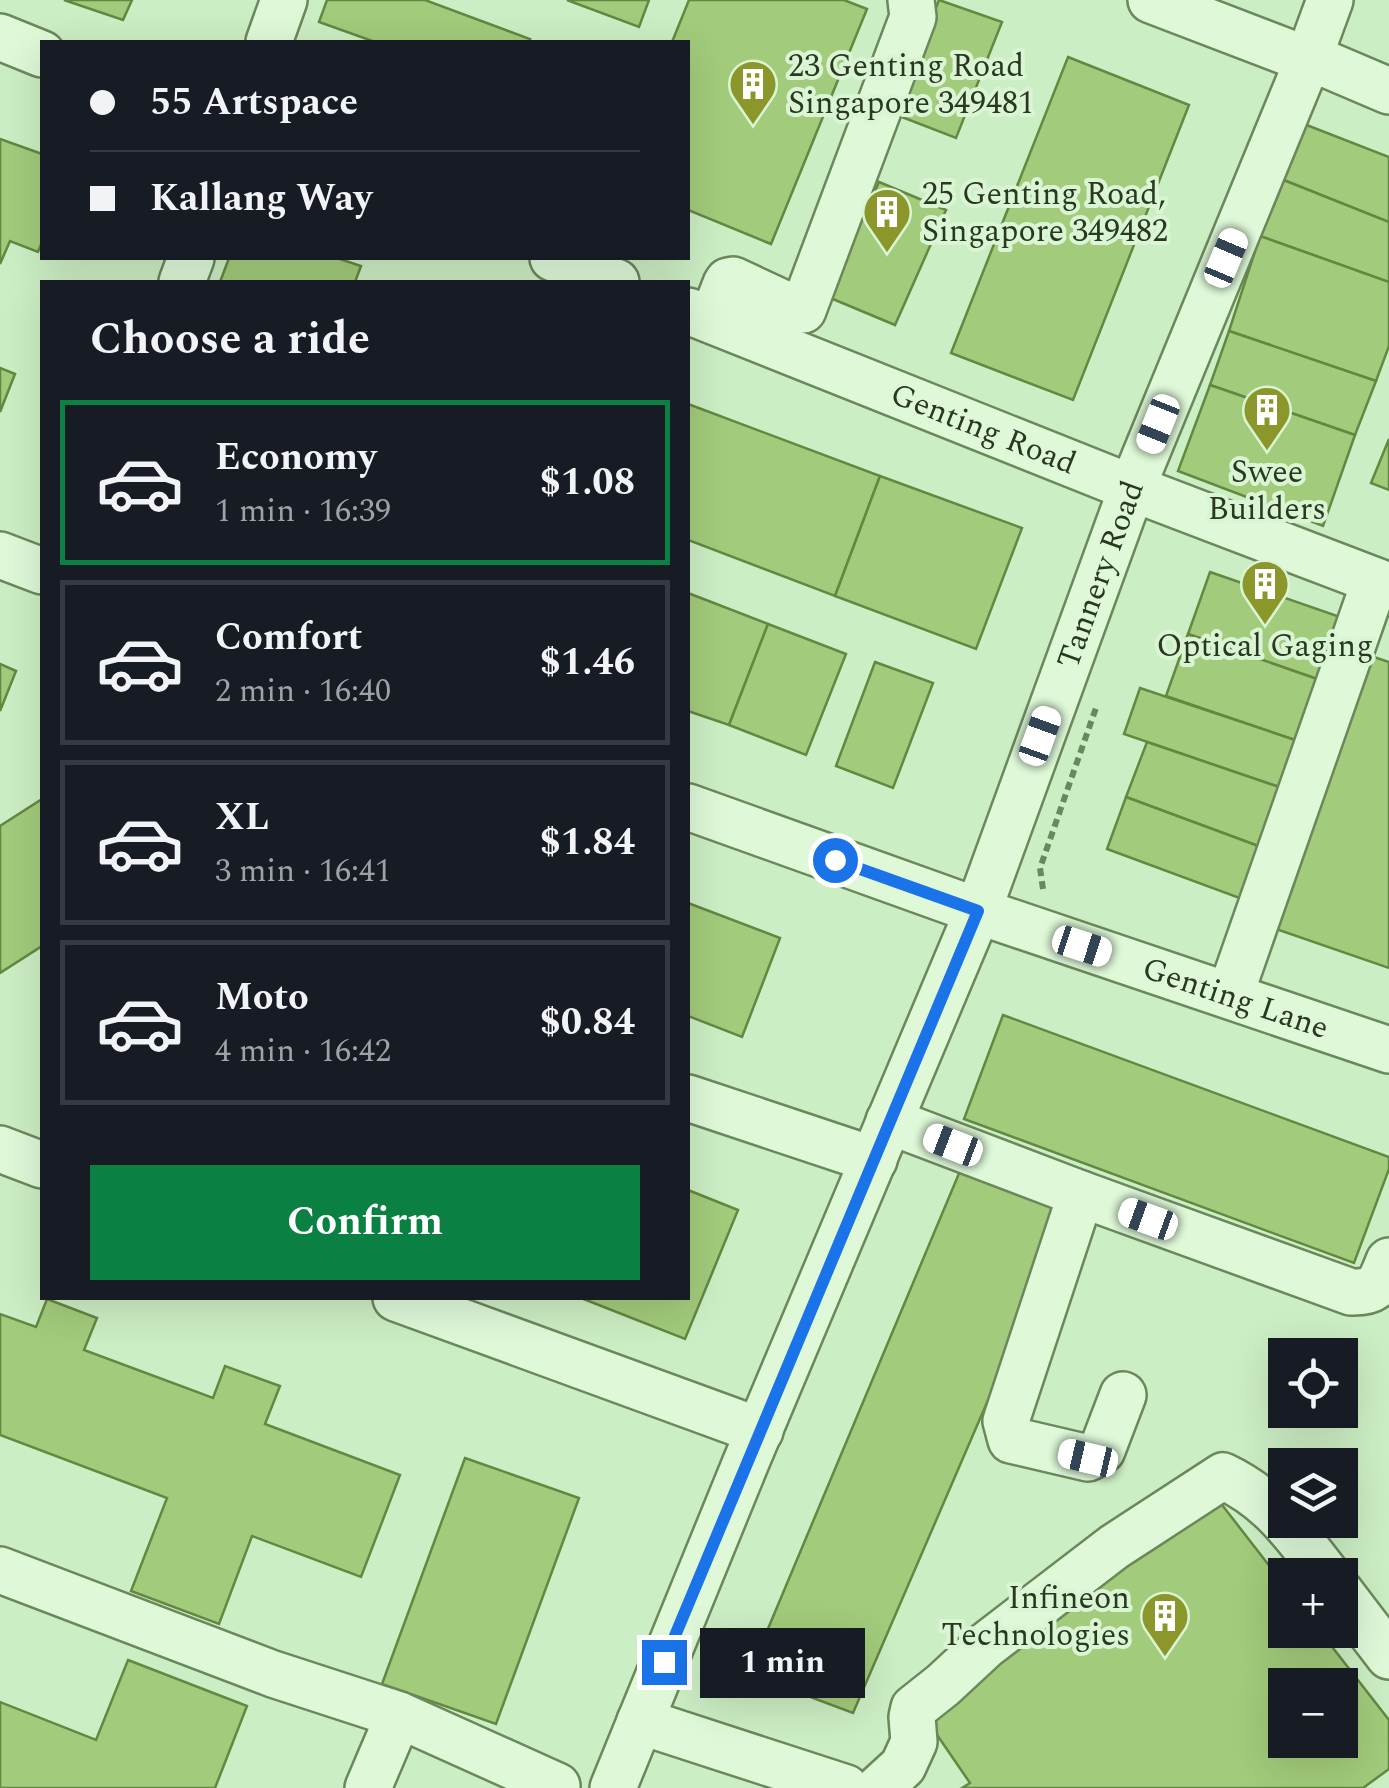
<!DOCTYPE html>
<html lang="en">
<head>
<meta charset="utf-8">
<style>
  body { margin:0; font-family:Spectral,serif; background:#242831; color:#f1f3f6; height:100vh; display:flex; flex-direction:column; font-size:38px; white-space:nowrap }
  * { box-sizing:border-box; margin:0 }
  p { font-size:32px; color:#9ea1a6 }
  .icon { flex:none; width:55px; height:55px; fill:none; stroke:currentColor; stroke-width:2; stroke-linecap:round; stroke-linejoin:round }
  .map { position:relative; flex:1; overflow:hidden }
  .drawer { position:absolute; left:40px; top:280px; width:650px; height:1020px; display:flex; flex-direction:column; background:#171b24; border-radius:0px; box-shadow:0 10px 40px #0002 }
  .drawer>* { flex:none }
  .guide { position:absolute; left:40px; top:40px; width:650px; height:220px; border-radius:0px; box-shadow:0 10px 40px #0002; display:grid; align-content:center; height:220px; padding:0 50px; background:#171b24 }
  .controls { position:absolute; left:1268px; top:1338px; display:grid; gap:20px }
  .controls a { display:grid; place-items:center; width:90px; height:90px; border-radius:0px; background:#171b24; box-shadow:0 10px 40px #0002; font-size:50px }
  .end { position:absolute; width:45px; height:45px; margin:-22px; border:12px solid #1a73e8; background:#fff; box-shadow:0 0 0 5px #fff }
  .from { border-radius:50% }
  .bubble { position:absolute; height:70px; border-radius:0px; background:#171b24; box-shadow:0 10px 40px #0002; font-size:32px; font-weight:700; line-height:70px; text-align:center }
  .car { position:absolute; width:30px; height:60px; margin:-30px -15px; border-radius:12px; box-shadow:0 0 8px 2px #0007; background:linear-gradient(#fff 24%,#345 0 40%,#fff 0 76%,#345 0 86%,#fff 0) }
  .guide b { display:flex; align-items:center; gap:35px; height:95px; font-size:38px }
  .guide b+b { border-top:2px solid #363941 }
  .guide i { width:25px; height:25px; background:#f1f3f6 }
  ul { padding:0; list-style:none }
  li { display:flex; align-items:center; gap:30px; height:165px; margin:0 20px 15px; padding:0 30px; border:5px solid #363941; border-radius:0px }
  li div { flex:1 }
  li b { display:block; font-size:38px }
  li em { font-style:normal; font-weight:700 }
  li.on { border-color:#0b8043 }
  li>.icon { width:90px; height:90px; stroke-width:1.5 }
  h2 { padding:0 50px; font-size:45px; line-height:120px }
  .primary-button { display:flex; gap:20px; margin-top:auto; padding:20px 50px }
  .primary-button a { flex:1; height:115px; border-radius:0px; background:#0b8043; color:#fff; font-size:40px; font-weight:700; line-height:115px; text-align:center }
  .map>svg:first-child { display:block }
  .building { fill:#a2cb7b; stroke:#648741; stroke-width:2.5; fill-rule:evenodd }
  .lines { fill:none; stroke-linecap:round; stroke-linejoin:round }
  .minor-casing { stroke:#6b885b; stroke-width:50 }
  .path { stroke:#6b885b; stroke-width:6; stroke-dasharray:8 5; stroke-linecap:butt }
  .minor { stroke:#def8d8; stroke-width:45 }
  .route { stroke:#1a73e8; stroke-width:12 }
  .labels { text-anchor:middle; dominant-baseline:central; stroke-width:8; stroke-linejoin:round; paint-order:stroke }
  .poi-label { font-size:32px; fill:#29381f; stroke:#daf5d4; text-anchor:start }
  .street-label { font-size:32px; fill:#29381f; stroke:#daf5d4 }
</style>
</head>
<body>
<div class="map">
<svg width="1389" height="1788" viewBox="0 0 1389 1788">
  <rect width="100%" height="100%" fill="#cceec4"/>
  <g class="building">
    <polygon points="64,0 132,0 123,20"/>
    <polygon points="327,0 425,0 530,39 528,42 375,42 319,22"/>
    <polygon points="567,0 649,0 639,27"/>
    <polygon points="689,0 844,0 867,9 771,244 688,210 688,42 672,42"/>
    <polygon points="939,0 1002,22 956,138 894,114"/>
    <polygon points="1068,57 1189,105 1073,400 951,353"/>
    <polygon points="1304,124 1389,157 1389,222 1281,179"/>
    <polygon points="0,139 42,154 42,242 38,252 10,241 0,264"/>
    <polygon points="1281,179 1389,222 1389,282 1260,236"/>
    <polygon points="879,182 946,210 895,325 828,297"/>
    <polygon points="1260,236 1389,282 1389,346 1376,381 1229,331"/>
    <polygon points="229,258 337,258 361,266 355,282 220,282"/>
    <polygon points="1229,331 1376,381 1355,435 1210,385"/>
    <polygon points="0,368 15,374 0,412"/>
    <polygon points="1210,385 1355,435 1323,526 1178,471"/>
    <polygon points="688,404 880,476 835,596 688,540"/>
    <polygon points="1389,439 1389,490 1371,483"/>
    <polygon points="880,476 1022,528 976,649 835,596"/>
    <polygon points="1210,572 1343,618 1320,680 1188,634"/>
    <polygon points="688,593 768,624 729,725 688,711"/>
    <polygon points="768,624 846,654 806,755 729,725"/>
    <polygon points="1188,634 1320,680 1298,741 1166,696"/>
    <polygon points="1371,656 1389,662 1389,968 1276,929"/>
    <polygon points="875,662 933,683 893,788 836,766"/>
    <polygon points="0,664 16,671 0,711"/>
    <polygon points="1140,688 1298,741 1282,788 1124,734"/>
    <polygon points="1147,742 1282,788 1261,847 1126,797"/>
    <polygon points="1126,797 1261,847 1242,899 1107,849"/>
    <polygon points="42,799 42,946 0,973 0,826"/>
    <polygon points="688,903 780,938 742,1037 688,1016"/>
    <polygon points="1003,1015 1389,1157 1389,1169 1354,1263 964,1119"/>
    <polygon points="960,1171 1070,1210 853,1713 749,1674"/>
    <polygon points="688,1190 738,1210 685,1339 581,1298 688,1298"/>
    <polygon points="47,1299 97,1318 84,1350 213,1398 225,1366 280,1386 265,1424 400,1475 361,1577 252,1536 219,1624 131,1591 167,1498 0,1435 0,1314 36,1327"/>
    <polygon points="465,1458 579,1498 496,1724 382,1684"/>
    <path d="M 1212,1492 L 1285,1586 L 1285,1630 L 1319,1630 L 1389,1720 L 1389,1769 L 1363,1788 L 962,1788 L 970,1783 L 920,1710 ZM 1285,1685 L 1340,1685 L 1340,1740 L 1285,1740 Z"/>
    <polygon points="128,1660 247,1706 215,1788 0,1788 0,1702 96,1740"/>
  </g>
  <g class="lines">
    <g class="minor-casing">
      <g id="minor">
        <polyline points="1151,0 1308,60 1328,65 1389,91"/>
        <polyline points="0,37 42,54"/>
        <polyline points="269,42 284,0"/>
        <polyline points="553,258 616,282"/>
        <polyline points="182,282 191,258"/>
        <path id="s1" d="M 688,311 L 1132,488 L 1389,586"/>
        <polyline points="712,320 726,284 728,281 733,280 791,307 803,310 913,17 911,0"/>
        <polyline points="0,555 42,571"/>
        <path id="s2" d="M 688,807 L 978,911 L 1389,1050"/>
        <polyline points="1230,995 1375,581"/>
        <polyline points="688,1098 874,1160"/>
        <path d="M 889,1121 L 1081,1194 L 1351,1292 C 1378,1293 1380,1283 1389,1261"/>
        <polyline points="0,1149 42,1165"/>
        <polyline points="1081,1194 1006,1421 1011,1440 1088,1458 1102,1450 1123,1395"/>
        <polyline points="396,1298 760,1431"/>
        <polyline points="0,1570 273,1674 399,1715 557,1786"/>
        <polyline points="1340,1592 1389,1656"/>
        <polyline points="640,1721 846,1788"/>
        <polyline points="368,1788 399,1715"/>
        <path id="s3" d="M 613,1788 L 746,1462 L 978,911 L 1132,488 L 1308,60 L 1330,0"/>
        <path d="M 879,1788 L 903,1766 L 914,1742 L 912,1717 L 914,1708 L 943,1685 L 985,1646 L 1114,1547 L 1223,1476 C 1273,1500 1294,1533 1327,1575"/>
      </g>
    </g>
    <polyline class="path" points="1043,889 1040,868 1097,705"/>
    <use href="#minor" class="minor"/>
  </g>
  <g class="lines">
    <polyline class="route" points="664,1662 978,911 835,860"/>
  </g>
  <defs>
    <g id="building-pin" transform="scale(2.5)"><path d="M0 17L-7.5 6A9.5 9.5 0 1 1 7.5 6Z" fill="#8c972b" stroke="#daf5d4"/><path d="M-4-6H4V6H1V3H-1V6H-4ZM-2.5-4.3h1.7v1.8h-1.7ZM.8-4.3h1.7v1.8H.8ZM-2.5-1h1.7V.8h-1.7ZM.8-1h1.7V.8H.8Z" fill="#fff"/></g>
  </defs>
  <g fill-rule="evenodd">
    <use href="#building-pin" x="753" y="84"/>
    <use href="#building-pin" x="887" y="212"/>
    <use href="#building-pin" x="1267" y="410"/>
    <use href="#building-pin" x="1265" y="584"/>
    <use href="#building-pin" x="1165" y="1616"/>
  </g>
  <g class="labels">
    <g class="poi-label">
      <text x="788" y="66">23 Genting Road<tspan x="788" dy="37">Singapore 349481</tspan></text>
      <text x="922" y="194">25 Genting Road,<tspan x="922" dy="37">Singapore 349482</tspan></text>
      <text x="1267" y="472" text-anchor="middle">Swee<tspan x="1267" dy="37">Builders</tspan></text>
      <text x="1265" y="646" text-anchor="middle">Optical Gaging</text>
      <text x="1130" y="1598" text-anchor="end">Infineon<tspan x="1130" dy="37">Technologies</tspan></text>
    </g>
    <g class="street-label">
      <text stroke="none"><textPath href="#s1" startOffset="318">Genting Road</textPath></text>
      <text stroke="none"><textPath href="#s3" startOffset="1308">Tannery Road</textPath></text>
      <text stroke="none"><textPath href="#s2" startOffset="580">Genting Lane</textPath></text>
    </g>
  </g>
</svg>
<div class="controls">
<a><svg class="icon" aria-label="locate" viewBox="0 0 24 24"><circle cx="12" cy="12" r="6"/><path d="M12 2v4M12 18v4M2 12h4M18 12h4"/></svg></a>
<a><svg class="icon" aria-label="layers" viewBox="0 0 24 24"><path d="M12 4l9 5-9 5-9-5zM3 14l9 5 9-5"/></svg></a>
<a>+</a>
<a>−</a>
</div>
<i class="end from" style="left:835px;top:860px"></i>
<i class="end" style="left:664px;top:1662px"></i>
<div class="bubble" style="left:700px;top:1628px;width:165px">1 min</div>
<i class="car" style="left:1226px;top:258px;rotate:23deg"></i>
<i class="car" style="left:1158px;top:424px;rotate:202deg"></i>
<i class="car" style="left:1040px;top:736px;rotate:20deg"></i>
<i class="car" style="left:1082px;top:946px;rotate:108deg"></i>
<i class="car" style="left:953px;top:1145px;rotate:291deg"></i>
<i class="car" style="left:1148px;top:1219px;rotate:290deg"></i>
<i class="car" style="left:1088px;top:1458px;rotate:283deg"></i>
<div class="guide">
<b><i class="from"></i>55 Artspace</b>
<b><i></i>Kallang Way</b>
</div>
<section class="drawer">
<h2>Choose a ride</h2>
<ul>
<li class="on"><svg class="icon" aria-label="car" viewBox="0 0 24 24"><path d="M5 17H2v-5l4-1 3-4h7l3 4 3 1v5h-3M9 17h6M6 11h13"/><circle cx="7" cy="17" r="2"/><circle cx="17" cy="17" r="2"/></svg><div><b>Economy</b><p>1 min · 16:39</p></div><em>$1.08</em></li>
<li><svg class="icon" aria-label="car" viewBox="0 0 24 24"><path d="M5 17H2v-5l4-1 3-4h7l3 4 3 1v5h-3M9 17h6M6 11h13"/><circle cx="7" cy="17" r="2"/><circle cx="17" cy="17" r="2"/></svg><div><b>Comfort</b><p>2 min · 16:40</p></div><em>$1.46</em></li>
<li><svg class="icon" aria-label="car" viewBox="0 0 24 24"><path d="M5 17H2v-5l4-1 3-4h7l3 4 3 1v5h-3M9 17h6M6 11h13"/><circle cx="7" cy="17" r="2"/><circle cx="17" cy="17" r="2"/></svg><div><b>XL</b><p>3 min · 16:41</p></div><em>$1.84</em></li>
<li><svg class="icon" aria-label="car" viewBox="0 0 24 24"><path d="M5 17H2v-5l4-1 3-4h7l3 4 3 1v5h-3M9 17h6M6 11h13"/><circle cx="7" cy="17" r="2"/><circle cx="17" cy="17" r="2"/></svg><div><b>Moto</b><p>4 min · 16:42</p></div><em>$0.84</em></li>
</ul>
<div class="primary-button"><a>Confirm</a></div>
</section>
</div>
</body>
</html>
